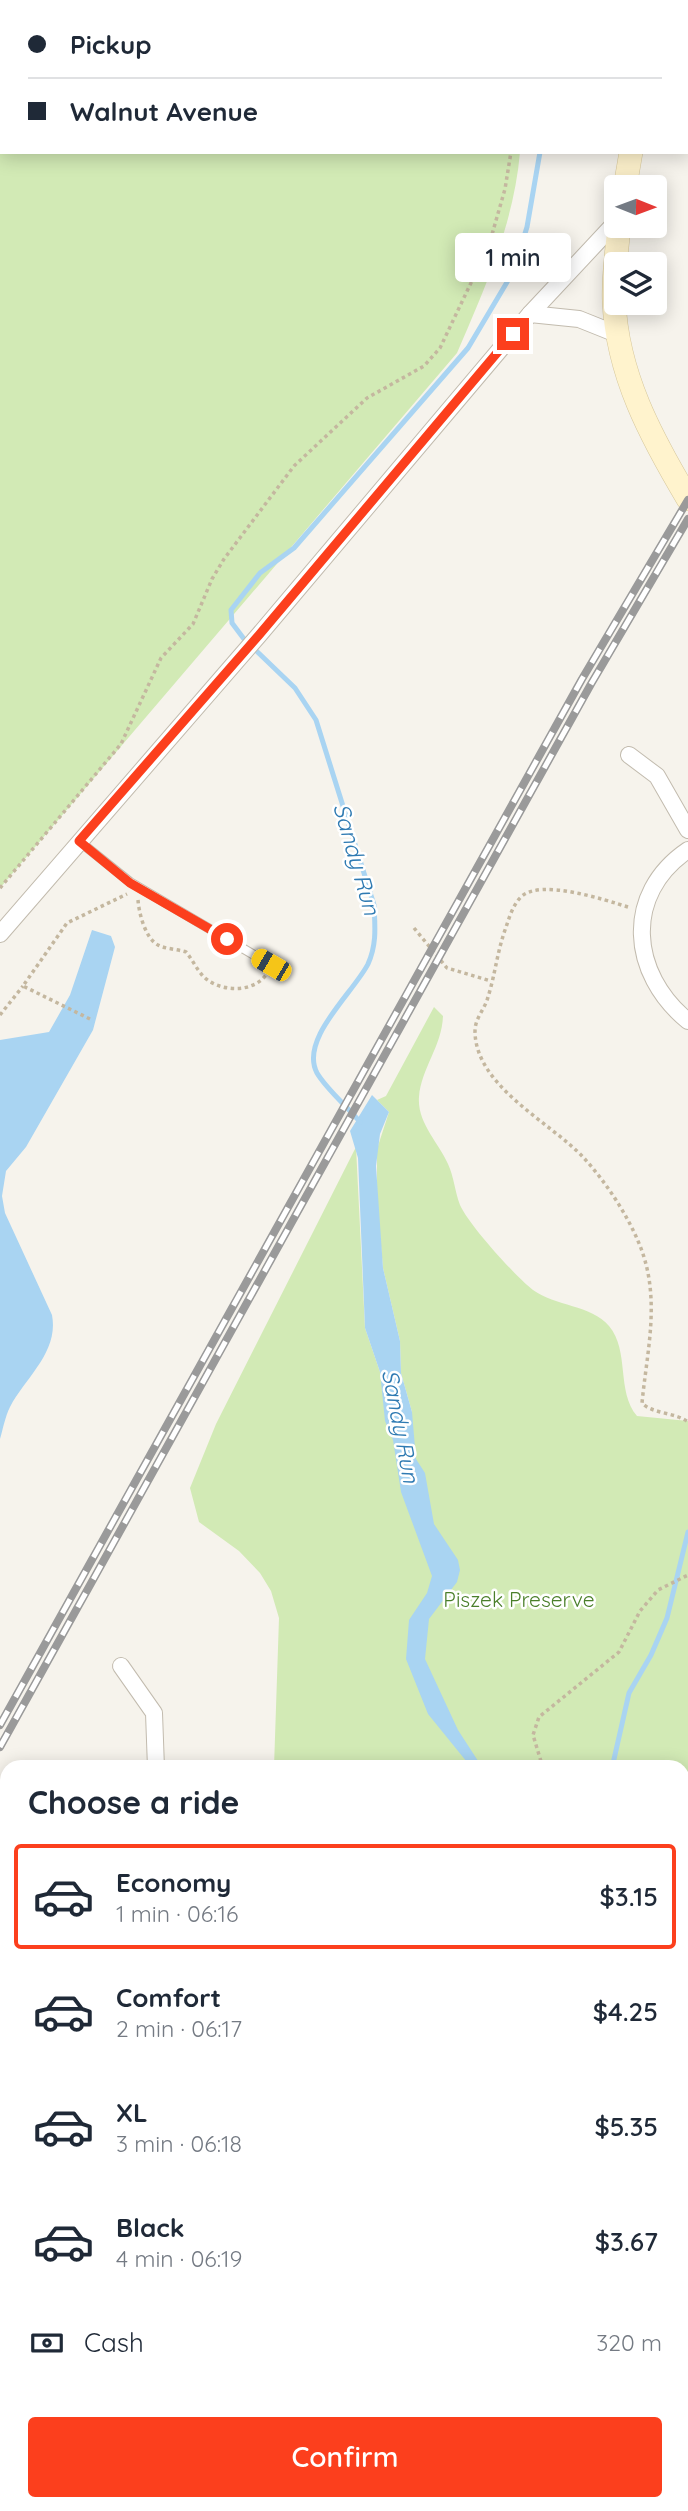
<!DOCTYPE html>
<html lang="en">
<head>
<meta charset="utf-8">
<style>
  body { margin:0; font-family:Quicksand,sans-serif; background:#f2f2f3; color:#1f2937; height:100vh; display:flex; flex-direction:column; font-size:26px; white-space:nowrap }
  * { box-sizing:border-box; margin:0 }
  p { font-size:23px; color:#747a83 }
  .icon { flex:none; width:38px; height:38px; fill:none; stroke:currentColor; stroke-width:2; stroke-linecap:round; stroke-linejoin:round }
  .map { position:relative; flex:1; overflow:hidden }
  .side { position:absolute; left:0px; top:1760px; width:690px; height:751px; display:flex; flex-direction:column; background:#fff; border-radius:21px 21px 0 0; box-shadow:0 4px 18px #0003 }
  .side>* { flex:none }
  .hud { position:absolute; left:0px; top:0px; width:690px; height:154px; box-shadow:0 4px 18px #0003; display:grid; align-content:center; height:154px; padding:0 28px; background:#fff }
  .needle { width:46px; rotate:91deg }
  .buttons { position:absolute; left:604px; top:175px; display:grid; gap:14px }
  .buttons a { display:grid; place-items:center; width:63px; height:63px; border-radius:7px; background:#fff; box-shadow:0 4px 18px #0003; font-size:35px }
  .end { position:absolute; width:32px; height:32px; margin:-16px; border:9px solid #fc3f1d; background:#fff; box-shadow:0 0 0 4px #fff }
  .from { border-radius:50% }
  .bubble { position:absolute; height:49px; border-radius:7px; background:#fff; box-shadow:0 4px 18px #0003; font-size:23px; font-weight:600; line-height:49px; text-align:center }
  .car { position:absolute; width:21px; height:42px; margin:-21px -10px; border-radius:9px; box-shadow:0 0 5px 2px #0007; background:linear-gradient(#f5c518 24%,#345 0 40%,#f5c518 0 76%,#345 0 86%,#f5c518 0) }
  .hud b { display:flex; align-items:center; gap:24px; height:66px; font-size:26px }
  .hud b+b { border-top:2px solid #e0e1e3 }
  .hud i { width:18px; height:18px; background:#1f2937 }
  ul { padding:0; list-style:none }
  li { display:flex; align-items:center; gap:21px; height:105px; margin:0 14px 10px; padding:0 14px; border:4px solid transparent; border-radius:7px }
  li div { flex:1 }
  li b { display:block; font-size:26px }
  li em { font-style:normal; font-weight:600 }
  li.on { border-color:#fc3f1d }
  li>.icon { width:63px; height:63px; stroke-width:1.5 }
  h2 { padding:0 28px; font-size:32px; line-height:84px }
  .pay { display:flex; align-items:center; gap:18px; height:77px; padding:0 28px; font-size:26px }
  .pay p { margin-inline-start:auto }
  .primary-button { display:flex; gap:14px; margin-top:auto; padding:14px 28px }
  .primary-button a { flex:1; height:80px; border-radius:7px; background:#fc3f1d; color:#fff; font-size:28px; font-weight:600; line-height:80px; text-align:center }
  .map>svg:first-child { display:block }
  .green { fill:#d2eab5 }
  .water { fill:#a9d4f2 }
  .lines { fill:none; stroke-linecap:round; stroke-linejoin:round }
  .stream { stroke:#a9d4f2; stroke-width:5 }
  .lane-casing { stroke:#c2bbae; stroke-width:10 }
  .street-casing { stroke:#c2bbae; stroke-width:18 }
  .secondary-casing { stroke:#d6c79b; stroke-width:24 }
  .path { stroke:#c4b79f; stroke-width:3.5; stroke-dasharray:3.5 3.5; stroke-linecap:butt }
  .lane { stroke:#fff; stroke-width:8 }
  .street { stroke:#fff; stroke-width:16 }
  .secondary { stroke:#fff3cd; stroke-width:23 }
  .rail-casing { stroke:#9a9a9a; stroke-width:8 }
  .rail { stroke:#fff; stroke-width:5; stroke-dasharray:16; stroke-linecap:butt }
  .route { stroke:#fc3f1d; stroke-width:9 }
  .labels { text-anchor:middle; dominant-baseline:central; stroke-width:5; stroke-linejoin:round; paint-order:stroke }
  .park-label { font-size:21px; fill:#4a7f2a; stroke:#fff }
  .water-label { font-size:23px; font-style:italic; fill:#2e7ab2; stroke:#fff }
</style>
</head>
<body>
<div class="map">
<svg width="688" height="2511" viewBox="0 0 688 2511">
  <rect width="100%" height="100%" fill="#f6f3ec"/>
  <g class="green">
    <path d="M 0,0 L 505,2 L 2,2 L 2,152 L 520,152 C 514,223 485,288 457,353 L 0,888 Z"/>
    <path d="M 434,1007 L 443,1016 C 442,1046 421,1069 419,1097 C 417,1123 439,1143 448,1164 C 454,1177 455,1192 460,1205 C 469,1225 515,1276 533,1290 C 555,1306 591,1305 609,1326 C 630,1351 616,1391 637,1416 L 688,1421 L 688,1804 L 683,1806 L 682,1768 L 274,1767 L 279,1618 L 271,1591 L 260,1573 L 239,1551 L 199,1522 L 190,1488 L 216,1424 L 356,1147 L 365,1328 L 380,1372 L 386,1409 L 412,1412 L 401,1373 L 400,1341 L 383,1268 L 377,1202 L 377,1149 L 389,1112 L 377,1100 L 386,1096 Z"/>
    <polygon points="289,2504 445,2504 453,2511 287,2511"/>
  </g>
  <g class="water">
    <path d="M 92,930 L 111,936 L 115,947 L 93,1030 L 26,1147 L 6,1171 L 2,1196 L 5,1213 L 52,1315 C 59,1352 26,1377 10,1407 C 5,1417 3,1429 0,1439 L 0,1040 L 49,1032 L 70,995 Z"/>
    <polygon points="372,1095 389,1112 380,1134 376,1166 383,1268 400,1341 401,1373 412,1412 416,1459 425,1473 434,1524 458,1560 460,1570 457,1582 429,1619 425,1659 458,1730 482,1767 471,1767 428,1714 406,1659 409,1620 427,1593 432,1576 401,1492 393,1440 385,1421 380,1372 365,1328 358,1158 350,1131"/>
    <polygon points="140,2504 193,2504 190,2511 143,2511"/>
  </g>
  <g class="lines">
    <g class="stream">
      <polyline points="526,2 526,0"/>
      <path d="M 360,1122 C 348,1107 327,1090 317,1073 C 299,1039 354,992 368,964 C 377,944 375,926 374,905 L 316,720 L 295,688 L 244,639 L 232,623 L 231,610 L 260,573 L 294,548 L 468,348 L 513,272 L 527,227 L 540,152"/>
      <polyline points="612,1768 629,1693 651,1655 667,1618 688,1532"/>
      <polyline points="518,2511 519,2504"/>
    </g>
    <g class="lane-casing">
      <polyline id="lane" points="79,841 130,882 271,965"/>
    </g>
    <g class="street-casing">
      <g id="street">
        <polyline points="530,314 579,319 619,335"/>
        <polyline points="629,755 657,776 688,830"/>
        <path d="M 688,850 C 623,894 630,974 688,1021"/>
        <polyline points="0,934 259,635 530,314 616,222"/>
        <polyline points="121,1666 154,1713 156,1768"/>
        <polyline points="0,2146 7,2150"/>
        <polyline points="0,2171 7,2159"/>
        <polyline points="0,2377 7,2344"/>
      </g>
    </g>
    <g class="secondary-casing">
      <g id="secondary">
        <polyline points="585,0 587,2"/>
        <polyline points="661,2 662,0"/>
        <polyline points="625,187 631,152"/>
        <path d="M 619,226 C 617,251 613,276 614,301 C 617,374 651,437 688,499"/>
        <polyline points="682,1838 688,1835"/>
        <polyline points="268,2511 269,2504"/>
      </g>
    </g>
    <g class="path">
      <polyline points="0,40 2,41"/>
      <polyline points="0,888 121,744 161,658 193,624 212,579 224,559 294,466 367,398 424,366 440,348 489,245 505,189 511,152"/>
      <path d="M 138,900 C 139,913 145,938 158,945 C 165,949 177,949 186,952 C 192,959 196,968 202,975 C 217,992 252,994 266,975"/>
      <path d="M 628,907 C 605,900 540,878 521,897 C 512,906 509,919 505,930 C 497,953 495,975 488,997 C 485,1009 475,1018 475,1031 C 475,1086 550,1122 583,1157 C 606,1182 630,1218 642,1251 C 660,1302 647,1351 642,1403 C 652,1414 675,1412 688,1422"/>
      <polyline points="414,928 447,968 491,981"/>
      <polyline points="0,1015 23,986"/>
      <polyline points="90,1019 23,986 67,923 127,894"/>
      <polyline points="543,1768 533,1735 539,1717 619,1652 640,1611 658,1590 688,1575"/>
      <polyline points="682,1889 688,1889"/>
      <polyline points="349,2511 350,2504"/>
    </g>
    <use href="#lane" class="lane"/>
    <use href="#street" class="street"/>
    <use href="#secondary" class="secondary"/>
    <g class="rail-casing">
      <g id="rail">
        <polyline points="0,1725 582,679 688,500"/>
        <polyline points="0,1747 591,684 688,519"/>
      </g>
    </g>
    <use href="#rail" class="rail"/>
  </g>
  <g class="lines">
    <polyline class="route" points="227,939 130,883 79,841 259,635 513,334"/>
  </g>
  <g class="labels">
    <g class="park-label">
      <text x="519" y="1599">Piszek Preserve</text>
    </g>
    <g class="water-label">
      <text transform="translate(357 859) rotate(74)">Sandy Run</text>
      <text transform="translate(401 1426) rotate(79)">Sandy Run</text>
    </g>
  </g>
</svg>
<div class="buttons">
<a><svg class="needle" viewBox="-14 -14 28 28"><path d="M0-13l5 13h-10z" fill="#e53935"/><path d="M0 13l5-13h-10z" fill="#747a83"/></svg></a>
<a><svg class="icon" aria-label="layers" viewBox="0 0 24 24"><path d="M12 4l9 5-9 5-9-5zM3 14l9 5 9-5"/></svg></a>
</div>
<i class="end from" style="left:227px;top:939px"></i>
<i class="end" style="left:513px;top:334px"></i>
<div class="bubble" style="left:455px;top:233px;width:116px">1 min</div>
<i class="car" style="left:271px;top:965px;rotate:300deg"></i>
<div class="hud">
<b><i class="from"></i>Pickup</b>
<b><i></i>Walnut Avenue</b>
</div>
<section class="side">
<h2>Choose a ride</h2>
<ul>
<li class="on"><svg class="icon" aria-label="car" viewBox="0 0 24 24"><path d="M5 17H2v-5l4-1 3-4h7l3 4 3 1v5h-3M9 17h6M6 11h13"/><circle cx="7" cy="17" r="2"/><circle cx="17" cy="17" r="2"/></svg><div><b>Economy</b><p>1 min · 06:16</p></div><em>$3.15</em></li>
<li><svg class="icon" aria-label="car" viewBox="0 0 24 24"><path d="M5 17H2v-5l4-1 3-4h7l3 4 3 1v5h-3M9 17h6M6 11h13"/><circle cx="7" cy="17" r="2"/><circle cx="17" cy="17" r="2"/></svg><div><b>Comfort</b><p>2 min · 06:17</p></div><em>$4.25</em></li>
<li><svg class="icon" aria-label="car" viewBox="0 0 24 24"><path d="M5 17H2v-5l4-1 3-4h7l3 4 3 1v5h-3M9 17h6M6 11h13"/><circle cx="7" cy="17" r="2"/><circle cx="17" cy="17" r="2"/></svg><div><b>XL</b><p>3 min · 06:18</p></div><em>$5.35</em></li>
<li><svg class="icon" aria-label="car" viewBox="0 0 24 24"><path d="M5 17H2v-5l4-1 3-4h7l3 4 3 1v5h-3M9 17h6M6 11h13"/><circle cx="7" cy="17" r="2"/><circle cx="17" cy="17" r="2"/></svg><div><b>Black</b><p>4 min · 06:19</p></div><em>$3.67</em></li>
</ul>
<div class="pay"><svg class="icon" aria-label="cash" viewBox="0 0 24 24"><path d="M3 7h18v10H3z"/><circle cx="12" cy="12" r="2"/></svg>Cash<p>320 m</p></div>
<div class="primary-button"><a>Confirm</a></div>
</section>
</div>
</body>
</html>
